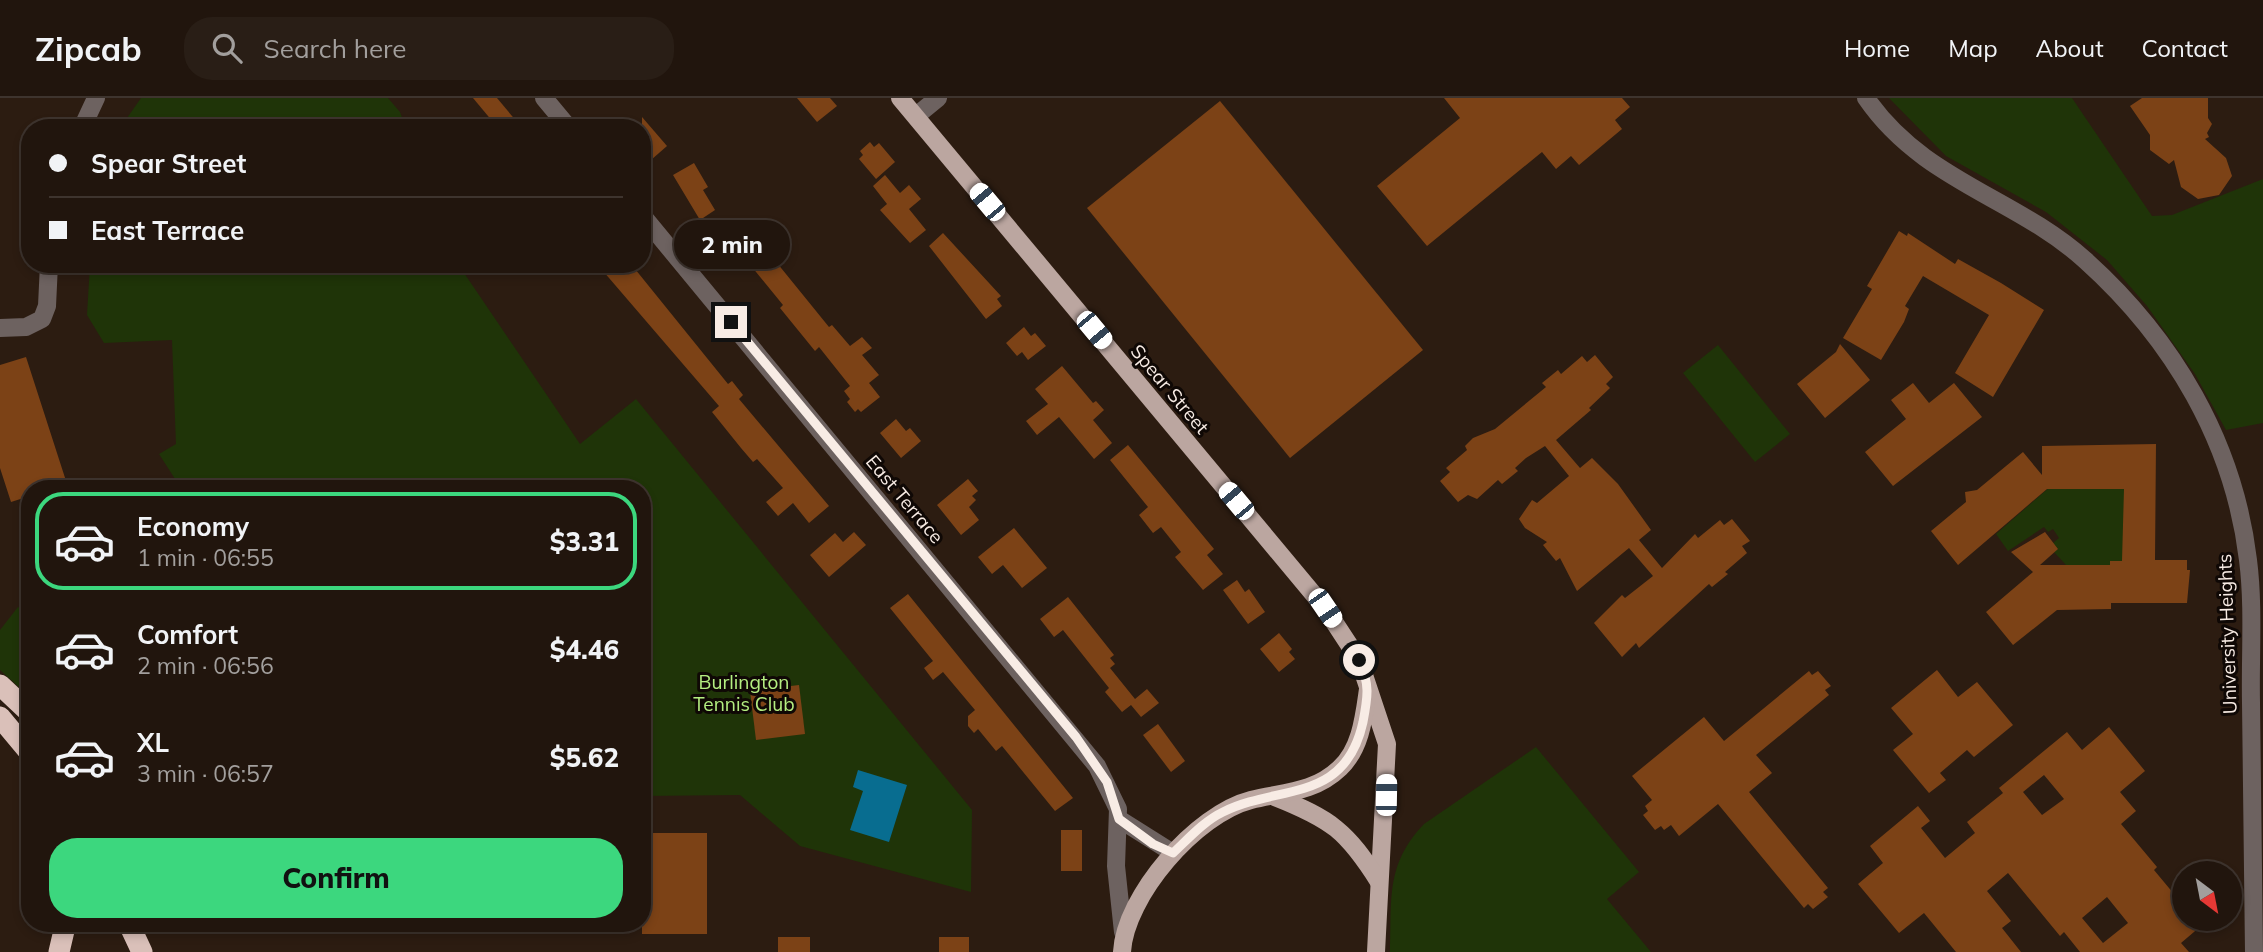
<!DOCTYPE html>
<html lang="en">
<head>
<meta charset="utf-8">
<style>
  body { margin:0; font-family:Mulish,sans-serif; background:#291e16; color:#f1f3f6; height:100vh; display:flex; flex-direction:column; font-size:26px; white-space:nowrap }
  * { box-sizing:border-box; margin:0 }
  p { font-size:23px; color:#a29f9d }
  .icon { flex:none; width:38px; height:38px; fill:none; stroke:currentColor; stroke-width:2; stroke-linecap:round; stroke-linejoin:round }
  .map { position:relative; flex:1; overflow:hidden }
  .panel { position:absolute; left:21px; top:382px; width:630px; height:452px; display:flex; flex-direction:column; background:#21150d; border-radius:28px; box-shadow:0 4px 10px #0003,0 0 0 2px #3e342e }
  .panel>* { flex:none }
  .hud { position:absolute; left:21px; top:21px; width:630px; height:154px; border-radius:28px; box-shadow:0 4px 10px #0003,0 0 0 2px #3e342e; display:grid; align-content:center; height:154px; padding:0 28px; background:#21150d }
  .needle { width:46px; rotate:148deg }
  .fabs { position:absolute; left:2172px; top:763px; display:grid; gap:14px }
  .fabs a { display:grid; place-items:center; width:70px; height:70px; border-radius:50%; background:#21150d; box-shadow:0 4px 10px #0003,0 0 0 2px #3e342e; font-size:35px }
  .end { position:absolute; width:32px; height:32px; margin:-16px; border:9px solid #f8ece5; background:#111; box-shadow:0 0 0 4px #111 }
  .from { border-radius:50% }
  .bubble { position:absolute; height:49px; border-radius:24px; background:#21150d; box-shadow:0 4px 10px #0003,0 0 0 2px #3e342e; font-size:23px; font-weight:800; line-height:49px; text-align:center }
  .car { position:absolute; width:21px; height:42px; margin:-21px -10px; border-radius:9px; box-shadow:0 0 5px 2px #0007; background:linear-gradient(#fff 24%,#345 0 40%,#fff 0 76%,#345 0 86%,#fff 0) }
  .hud b { display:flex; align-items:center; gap:24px; height:66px; font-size:26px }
  .hud b+b { border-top:2px solid #3e342e }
  .hud i { width:18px; height:18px; background:#f1f3f6 }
  ul { padding:12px 0 0; list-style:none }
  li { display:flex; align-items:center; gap:21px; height:98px; margin:0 14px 10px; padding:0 14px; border:4px solid transparent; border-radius:28px }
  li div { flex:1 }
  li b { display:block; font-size:26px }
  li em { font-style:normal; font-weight:800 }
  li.active { border-color:#3cd77e }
  li>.icon { width:63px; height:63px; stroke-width:1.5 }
  .cta { display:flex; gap:14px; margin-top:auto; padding:14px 28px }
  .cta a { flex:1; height:80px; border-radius:28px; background:#3cd77e; color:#111; font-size:28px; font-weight:800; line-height:80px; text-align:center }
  header { display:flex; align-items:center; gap:42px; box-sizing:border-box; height:98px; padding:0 35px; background:#21150d; border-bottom:2px solid #3e342e }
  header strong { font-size:33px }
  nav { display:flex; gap:38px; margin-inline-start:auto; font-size:24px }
  .search { width:490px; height:63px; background:#291e16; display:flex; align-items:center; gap:18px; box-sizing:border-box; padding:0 24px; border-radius:28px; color:#a29f9d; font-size:26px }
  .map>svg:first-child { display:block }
  .green { fill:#1f3408 }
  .water { fill:#086d90 }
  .building { fill:#7c4216; fill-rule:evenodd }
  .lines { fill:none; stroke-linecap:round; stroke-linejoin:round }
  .minor { stroke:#6d6260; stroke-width:18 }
  .major { stroke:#bba6a0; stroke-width:18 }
  .highway { stroke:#dac0b9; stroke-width:21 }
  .route { stroke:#f8ece5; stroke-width:9 }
  .labels { text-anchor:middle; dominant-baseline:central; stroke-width:6; stroke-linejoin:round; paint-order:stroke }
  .street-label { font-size:19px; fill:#f8ece5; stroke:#0f0805 }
  .park-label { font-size:19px; fill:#b4ee81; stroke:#0f0805 }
</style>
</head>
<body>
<header>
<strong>Zipcab</strong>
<div class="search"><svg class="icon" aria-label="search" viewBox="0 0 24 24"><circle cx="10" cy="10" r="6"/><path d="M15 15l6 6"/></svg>Search here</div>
<nav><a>Home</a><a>Map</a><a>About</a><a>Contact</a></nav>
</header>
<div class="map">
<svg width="2263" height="854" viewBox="0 0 2263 854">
  <rect width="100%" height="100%" fill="#2c1c11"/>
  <g class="green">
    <polygon points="141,0 388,0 400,14 406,30 120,30"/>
    <polygon points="1889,0 2072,0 2152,118 2172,117 2263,81 2263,325 2226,332 2195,276 2147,208 2107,162 2046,114 1946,58"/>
    <polygon points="90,166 458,166 580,346 636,301 972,712 971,794 800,748 740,697 642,698 642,390 176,390 177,384 159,356 176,346 172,242 104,245 87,217"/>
    <polygon points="1718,247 1790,336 1755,364 1683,275"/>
    <polygon points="2124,378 2124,463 2110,463 2110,467 2066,467 2054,454 2058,451 2053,445 2059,440 2053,431 2048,434 2044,429 2008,453 1996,436 2051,388"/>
    <polygon points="18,509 30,517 30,599 0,572 0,532"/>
    <path d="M 1536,649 L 1639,774 L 1607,801 L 1651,854 L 1390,854 C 1392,801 1385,767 1424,726 Z"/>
  </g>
  <polygon class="water" points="858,672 907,687 889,744 850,732 863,693 853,689"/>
  <g class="building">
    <polygon points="473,0 497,0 522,30 498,30"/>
    <polygon points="797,0 830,0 837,8 817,24"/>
    <polygon points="1444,0 1622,0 1630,9 1615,22 1622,31 1579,67 1571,58 1556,71 1542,54 1427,148 1377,88 1460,20"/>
    <polygon points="2142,0 2208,0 2208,20 2212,26 2207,35 2209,39 2205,41 2226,60 2232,78 2219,97 2198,101 2181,89 2174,62 2169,66 2150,52 2150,37 2130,8"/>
    <polygon points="1220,3 1423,252 1290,360 1087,110"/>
    <polygon points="642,19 667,48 651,62 642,53"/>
    <polygon points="870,44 874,49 879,45 895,64 876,81 859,61 863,57 860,53"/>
    <polygon points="694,65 708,89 703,92 715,112 700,122 673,77"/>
    <polygon points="885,77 900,95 909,87 921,101 909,111 926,132 910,145 880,112 887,106 873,88"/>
    <polygon points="1899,133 1907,138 1908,135 1955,166 1958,161 2001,185 2044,212 1993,299 1955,275 1989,217 1923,178 1905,208 1909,211 1904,224 1881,262 1843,240 1872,191 1867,188"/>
    <polygon points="943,135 1001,198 997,201 1002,208 986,221 929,148"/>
    <polygon points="760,144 829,229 832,227 850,248 862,239 872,250 862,257 879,277 869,285 880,299 861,314 858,311 855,314 847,304 850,301 844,293 850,288 819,249 815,253 780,210 783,207 743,158"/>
    <polygon points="597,166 631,166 728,286 732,283 743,297 739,301 829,408 809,425 793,405 778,418 766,404 783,390 757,361 753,364 741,350 712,314 719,308"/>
    <polygon points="1024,229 1031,238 1035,235 1046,248 1028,262 1022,254 1017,258 1006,245"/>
    <polygon points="1840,246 1870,282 1825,320 1797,286 1836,254"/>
    <polygon points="1595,257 1613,279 1606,286 1610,290 1589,310 1591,312 1556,342 1580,370 1592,360 1618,386 1651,432 1639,442 1662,470 1695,436 1698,440 1720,422 1724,427 1732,421 1750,443 1742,448 1747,455 1725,474 1728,476 1712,489 1709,486 1639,550 1636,545 1622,559 1594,525 1622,497 1625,500 1653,478 1629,450 1577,493 1560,460 1556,463 1543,447 1547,444 1525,430 1519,421 1532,402 1537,405 1569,378 1545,348 1526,360 1515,370 1518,373 1502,386 1498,382 1477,401 1468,397 1458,404 1440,383 1450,374 1446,370 1467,352 1465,348 1473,340 1495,331 1546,289 1542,285 1558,272 1561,276 1582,258 1587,264"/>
    <polygon points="26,259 67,386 53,390 30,390 30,398 11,404 0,370 0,267"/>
    <polygon points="1062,268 1093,305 1096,303 1104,312 1093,322 1112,345 1094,361 1059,319 1037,337 1026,323 1048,306 1035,291"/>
    <polygon points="1913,285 1929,305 1954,285 1982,319 1893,388 1865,354 1906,321 1891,302"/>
    <polygon points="896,321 906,333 910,330 921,343 901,360 880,335"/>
    <polygon points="2156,346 2155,462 2187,462 2187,472 2190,472 2187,505 2111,505 2111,511 2057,512 2013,547 1986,514 2033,474 2011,454 2045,434 2058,451 2040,467 2110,467 2110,463 2122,463 2124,391 2047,391 1958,467 1931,433 1966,404 1965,394 1977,392 2023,354 2042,377 2042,348"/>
    <polygon points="1128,347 1214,451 1207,457 1223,476 1203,492 1175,459 1181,454 1161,429 1153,435 1139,417 1148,409 1110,362"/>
    <polygon points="968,381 978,393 972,398 976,402 969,409 979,422 961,437 937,407"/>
    <polygon points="1014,430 1047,470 1022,490 1003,467 992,476 978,459"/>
    <polygon points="854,434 866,447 829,479 810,457 835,435 843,444"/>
    <polygon points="1237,482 1245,494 1249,491 1265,514 1248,526 1223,492"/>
    <polygon points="908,496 1073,700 1055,713 1002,648 996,653 978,631 974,635 968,628 968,618 975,612 943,574 933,582 924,570 933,563 890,510"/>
    <polygon points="1068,499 1114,557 1110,560 1115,566 1110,570 1135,601 1147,591 1159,605 1141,619 1131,607 1122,614 1105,594 1109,590 1063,532 1054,539 1040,521"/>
    <polygon points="1279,535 1292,551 1289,554 1295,561 1279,574 1260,551"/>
    <polygon points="1937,572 1958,599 1977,584 2013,627 1974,659 1967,652 1940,675 1946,682 1929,695 1893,652 1913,636 1891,610"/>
    <polygon points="1809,573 1812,577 1818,573 1831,588 1825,592 1829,597 1756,657 1772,675 1749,694 1828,790 1823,794 1828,799 1813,811 1808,806 1804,810 1718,706 1679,738 1671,727 1664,732 1661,728 1655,732 1643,717 1648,713 1645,708 1652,702 1632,678 1704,619 1724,643"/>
    <polygon points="799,587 805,636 756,642 750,593"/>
    <polygon points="1158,626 1185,663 1171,674 1143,637"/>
    <path d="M 2109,629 L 2145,673 L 2120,694 L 2136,713 L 2121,726 L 2157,769 L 2154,772 L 2184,808 L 2184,821 L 2194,821 L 2201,828 L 2181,845 L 2189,854 L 2080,854 L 2064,834 L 2060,838 L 2008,775 L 1987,793 L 2011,823 L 2002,830 L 2021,854 L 1956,854 L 1924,815 L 1899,835 L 1858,786 L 1883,765 L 1870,748 L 1918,708 L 1930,723 L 1921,730 L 1945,760 L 1975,735 L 1967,724 L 2003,695 L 1999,690 L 2067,634 L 2082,652 ZM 2044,677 L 2064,701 L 2042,717 L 2023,694 ZM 2107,799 L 2128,825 L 2103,845 L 2082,820 Z"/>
    <rect x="1061" y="732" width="21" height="41"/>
    <rect x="642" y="735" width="65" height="101"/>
    <rect x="778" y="839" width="32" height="15"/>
    <rect x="939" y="839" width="30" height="15"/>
  </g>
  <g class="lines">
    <g class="minor">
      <polyline points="544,0 569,30"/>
      <path d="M 1866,0 C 1923,83 2015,99 2085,162 C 2173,241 2234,344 2248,462 C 2254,509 2250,558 2251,605 C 2252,688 2253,771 2254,854"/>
      <polyline points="916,18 938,0"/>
      <polyline points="82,30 96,0"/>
      <polyline points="642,117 1097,668 1118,711 1116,768 1123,834"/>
      <polyline points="0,230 26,229 42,221 47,208 49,166"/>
      <polyline points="1119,721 1173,755"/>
    </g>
    <g class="major">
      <polyline points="900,0 1325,510 1359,562 1387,646 1376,854"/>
      <path d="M 1275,699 C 1331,721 1347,733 1379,784"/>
      <path d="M 1122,854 C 1125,798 1196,716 1251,702 C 1283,694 1314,695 1340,670 C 1361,650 1364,619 1368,591"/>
    </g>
    <g class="highway">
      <polyline points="0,587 30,615"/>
      <polyline points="0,619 30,655"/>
      <polyline points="128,824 142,854"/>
      <polyline points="59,854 66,824"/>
    </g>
  </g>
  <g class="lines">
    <path class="route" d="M 731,224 L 1076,639 L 1107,684 L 1119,721 L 1153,746 L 1173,755 C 1188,741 1204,723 1223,714 C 1279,686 1345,706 1363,624 C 1368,598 1370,586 1359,562"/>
  </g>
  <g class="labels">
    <g class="street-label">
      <text transform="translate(1170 291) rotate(50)">Spear Street</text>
      <text transform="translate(905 401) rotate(50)">East Terrace</text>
      <text transform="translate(2227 536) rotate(-92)">University Heights</text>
    </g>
    <g class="park-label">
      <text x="744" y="584">Burlington<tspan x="744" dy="22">Tennis Club</tspan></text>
    </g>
  </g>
</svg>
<div class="fabs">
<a><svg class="needle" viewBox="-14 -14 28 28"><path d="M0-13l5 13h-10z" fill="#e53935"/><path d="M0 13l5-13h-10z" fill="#a29f9d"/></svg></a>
</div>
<i class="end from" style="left:1359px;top:562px"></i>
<i class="end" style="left:731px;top:224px"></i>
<div class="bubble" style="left:674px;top:122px;width:116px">2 min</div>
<i class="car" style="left:987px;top:104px;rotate:320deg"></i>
<i class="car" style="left:1094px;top:232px;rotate:140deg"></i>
<i class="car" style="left:1236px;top:403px;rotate:320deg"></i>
<i class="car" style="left:1325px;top:510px;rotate:146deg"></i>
<i class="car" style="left:1386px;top:697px;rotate:1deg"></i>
<div class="hud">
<b><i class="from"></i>Spear Street</b>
<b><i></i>East Terrace</b>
</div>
<section class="panel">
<ul>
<li class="active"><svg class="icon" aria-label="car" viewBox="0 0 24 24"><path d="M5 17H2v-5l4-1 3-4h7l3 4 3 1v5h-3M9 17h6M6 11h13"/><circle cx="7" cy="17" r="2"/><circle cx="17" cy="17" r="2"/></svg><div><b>Economy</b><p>1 min · 06:55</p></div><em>$3.31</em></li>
<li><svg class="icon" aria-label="car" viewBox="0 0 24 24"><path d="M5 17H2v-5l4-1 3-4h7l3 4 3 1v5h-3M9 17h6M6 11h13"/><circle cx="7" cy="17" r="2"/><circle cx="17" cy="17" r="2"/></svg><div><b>Comfort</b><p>2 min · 06:56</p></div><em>$4.46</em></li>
<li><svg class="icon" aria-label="car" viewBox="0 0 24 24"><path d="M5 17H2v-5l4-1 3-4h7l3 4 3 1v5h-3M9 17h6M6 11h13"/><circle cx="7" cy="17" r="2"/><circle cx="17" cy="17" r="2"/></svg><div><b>XL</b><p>3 min · 06:57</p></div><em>$5.62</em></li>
</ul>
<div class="cta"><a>Confirm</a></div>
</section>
</div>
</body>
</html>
